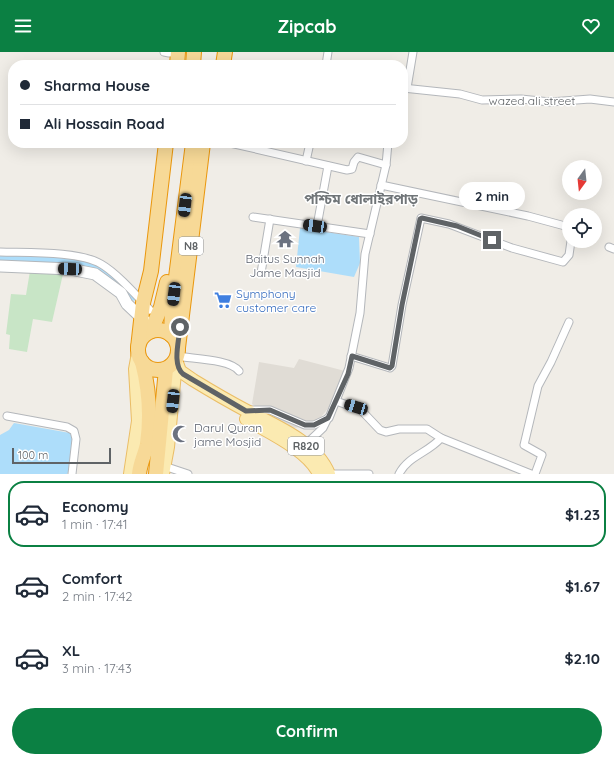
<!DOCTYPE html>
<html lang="en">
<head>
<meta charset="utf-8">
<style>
  body { margin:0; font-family:Quicksand,"Noto Sans Bengali",sans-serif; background:#f2f2f3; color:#1f2937; height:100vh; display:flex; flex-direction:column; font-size:15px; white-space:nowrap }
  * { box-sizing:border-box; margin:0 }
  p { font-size:13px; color:#747a83 }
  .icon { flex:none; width:22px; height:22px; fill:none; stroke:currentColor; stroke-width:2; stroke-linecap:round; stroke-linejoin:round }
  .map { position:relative; height:422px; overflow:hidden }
  .details { display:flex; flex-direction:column; background:#fff; flex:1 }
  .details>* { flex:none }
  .guide { position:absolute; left:8px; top:8px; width:400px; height:88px; border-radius:16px; box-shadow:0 4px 16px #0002; display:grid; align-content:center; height:88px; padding:0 12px; background:#fff }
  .needle { width:26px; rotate:195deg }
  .controls { position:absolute; left:562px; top:108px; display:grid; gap:8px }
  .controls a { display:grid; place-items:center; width:40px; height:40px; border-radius:50%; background:#fff; box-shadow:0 4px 16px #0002; font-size:20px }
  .scale { position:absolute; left:12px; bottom:10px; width:99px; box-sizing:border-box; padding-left:4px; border:2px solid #5f6366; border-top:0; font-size:11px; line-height:14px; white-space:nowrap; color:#5f6366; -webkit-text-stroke:3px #fff; paint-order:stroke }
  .end { position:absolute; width:18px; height:18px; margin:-9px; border:5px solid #5f6366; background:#fff; box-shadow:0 0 0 2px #fff }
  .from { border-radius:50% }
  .bubble { position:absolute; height:28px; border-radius:14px; background:#fff; box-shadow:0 4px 16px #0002; font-size:13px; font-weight:700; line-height:28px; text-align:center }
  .car { position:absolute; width:12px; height:24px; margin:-12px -6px; border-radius:5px; box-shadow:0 0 3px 1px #0007; background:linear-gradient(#222 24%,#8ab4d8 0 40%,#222 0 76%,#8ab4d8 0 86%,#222 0) }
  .guide b { display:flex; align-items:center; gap:14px; height:38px; font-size:15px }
  .guide b+b { border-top:1px solid #e0e1e3 }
  .guide i { width:10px; height:10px; background:#1f2937 }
  ul { padding:7px 0 0; list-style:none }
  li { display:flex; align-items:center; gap:12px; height:66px; margin:0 8px 6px; padding:0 4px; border:2px solid transparent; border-radius:16px }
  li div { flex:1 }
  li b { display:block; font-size:15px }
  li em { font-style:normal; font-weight:700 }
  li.active { border-color:#0b8043 }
  li>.icon { width:36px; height:36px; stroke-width:1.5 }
  .primary-button { display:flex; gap:8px; margin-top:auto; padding:8px 12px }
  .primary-button a { flex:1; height:46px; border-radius:24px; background:#0b8043; color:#fff; font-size:16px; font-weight:700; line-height:46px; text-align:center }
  header { display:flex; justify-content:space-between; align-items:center; height:52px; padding:0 12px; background:#0b8043; color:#fff; font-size:18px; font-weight:700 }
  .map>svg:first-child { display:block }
  .education { fill:#e0dcd5 }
  .green { fill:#c8e5c6 }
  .water { fill:#adddfa }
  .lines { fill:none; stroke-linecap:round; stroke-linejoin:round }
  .canal { stroke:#adddfa; stroke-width:7 }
  .street-casing { stroke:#b4b7bb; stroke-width:9 }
  .secondary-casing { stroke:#b3b7bb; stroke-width:13 }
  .primary-casing { stroke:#eabd66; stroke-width:14 }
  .highway-casing { stroke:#ea970d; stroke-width:16 }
  .street { stroke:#fff; stroke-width:7 }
  .secondary { stroke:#fff; stroke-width:11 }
  .primary { stroke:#fbeab1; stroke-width:12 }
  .highway { stroke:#f7d997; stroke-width:14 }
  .route { stroke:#5f6366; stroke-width:5 }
  .labels { text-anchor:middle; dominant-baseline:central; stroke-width:3; stroke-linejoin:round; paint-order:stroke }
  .shield { fill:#fff; stroke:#8f9294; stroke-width:1 }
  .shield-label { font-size:11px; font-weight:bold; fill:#5f6366 }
  .street-label { font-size:12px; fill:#5f6366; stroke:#fff }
  .worship-label { font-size:12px; fill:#5b616d; stroke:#fff }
  .shop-label { font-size:12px; fill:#366cbe; stroke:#fff; text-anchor:start }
  .quarter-label { font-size:14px; font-weight:bold; fill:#707578; stroke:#fff }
</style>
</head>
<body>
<header><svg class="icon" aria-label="menu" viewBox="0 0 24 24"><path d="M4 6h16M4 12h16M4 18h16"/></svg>Zipcab<svg class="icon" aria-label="heart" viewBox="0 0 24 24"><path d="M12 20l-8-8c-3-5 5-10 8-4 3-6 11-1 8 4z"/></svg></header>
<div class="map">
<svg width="614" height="422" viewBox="0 0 614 422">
  <rect width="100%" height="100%" fill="#f0ede7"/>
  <polygon class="education" points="299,307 345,319 331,353 320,366 302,375 292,376 252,352 259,310 294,316"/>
  <polygon class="green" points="30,219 63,222 52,270 33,267 27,300 9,297 10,283 6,282 11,242 26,243"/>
  <g class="water">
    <polygon points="300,176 359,185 360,211 354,225 296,215"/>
    <polygon points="14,371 70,381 74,385 69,419 67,422 0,422 0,383 9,378"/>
  </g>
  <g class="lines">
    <path class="canal" d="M 0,206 C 29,207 68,205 95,216 C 110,222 122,235 134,245"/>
    <g class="street-casing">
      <g id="street">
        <polyline points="164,0 169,1"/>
        <polyline points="326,13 328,0"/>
        <polyline points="403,36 460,42 482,48 521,47 550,50 590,47 614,50"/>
        <polyline points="407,36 413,0"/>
        <polyline points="230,91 347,118 352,117 354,110 358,105 386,113"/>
        <polyline points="306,109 310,91"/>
        <polyline points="381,133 528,164 565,174 569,178"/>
        <polyline points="253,165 370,182"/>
        <polyline points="317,174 328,114"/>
        <polyline points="609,195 614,197"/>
        <path d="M 0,200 C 26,201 79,199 101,212 C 117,221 137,244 150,258"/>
        <polyline points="261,221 270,167"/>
        <path d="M 177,304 C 193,307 230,307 239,319"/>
        <polyline points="351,304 390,316 392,314 402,253 421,166 449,172 512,196 563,210 569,203 571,189"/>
        <polyline points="336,349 361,358 380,378 386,380 399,377 427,377 441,386"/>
        <polyline points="249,358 270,358 305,373 314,373 329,366 349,316 360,261 365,202 386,113 388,91"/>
        <polyline points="7,364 67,375 74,379 76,387 72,422"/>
        <polyline points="305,393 323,376 328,366"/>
        <polyline points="164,414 188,422"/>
        <polyline points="328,422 369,422"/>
        <path d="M 399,422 C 408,404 428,401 441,386 L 531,422"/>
        <polyline points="535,422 542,403 524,393 538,334 551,310 569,270"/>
      </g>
    </g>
    <g class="secondary-casing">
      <polyline id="secondary" points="0,214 70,217 95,222 121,241 127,252 146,270"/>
    </g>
    <g class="primary-casing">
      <g id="primary">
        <path d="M 176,308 L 180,319 L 193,328 C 211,339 228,349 247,359 C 276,374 315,389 329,422"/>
        <path d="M 246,367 C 268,380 308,398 319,422"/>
        <polyline points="130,422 138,369 135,317 138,301"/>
        <polyline points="163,422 168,395 176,310"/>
      </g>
    </g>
    <g class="highway-casing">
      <g id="highway">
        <polyline points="177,13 178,0"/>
        <polyline points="193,13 194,0"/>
        <polyline points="223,13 225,0"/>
        <circle cx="158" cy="298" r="20"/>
        <polyline points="151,279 161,255 167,230"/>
        <polyline points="171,283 172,257 193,91"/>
        <polyline points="138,296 143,251 151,219 166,91"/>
        <polyline points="178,296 203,91"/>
        <path d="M 139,422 C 140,411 145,402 147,392 C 151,364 149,337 142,310"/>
        <polyline points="156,422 166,317"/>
      </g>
    </g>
    <use href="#street" class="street"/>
    <use href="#secondary" class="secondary"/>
    <use href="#primary" class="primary"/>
    <use href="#highway" class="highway"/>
  </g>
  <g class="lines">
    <path class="route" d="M 180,275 C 179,290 172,312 183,322 L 246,359 L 270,358 L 305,373 L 314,373 L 328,366 L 348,322 L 352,304 L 390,316 L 392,314 L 402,253 L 420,167 L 422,166 L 457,174 L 492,188"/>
  </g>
  <defs>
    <g id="temple-bare" transform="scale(1.38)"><path d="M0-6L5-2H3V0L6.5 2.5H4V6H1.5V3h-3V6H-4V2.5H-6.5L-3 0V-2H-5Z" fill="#6b7280" stroke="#fff" stroke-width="2.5" paint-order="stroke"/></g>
    <g id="supermarket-bare" transform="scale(1.38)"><path d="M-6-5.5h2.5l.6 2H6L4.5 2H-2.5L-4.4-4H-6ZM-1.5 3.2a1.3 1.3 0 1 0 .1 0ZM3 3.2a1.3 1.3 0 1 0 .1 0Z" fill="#3f7fe0" stroke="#fff" stroke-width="2.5" paint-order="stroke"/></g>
    <g id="mosque-bare" transform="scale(1.38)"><path d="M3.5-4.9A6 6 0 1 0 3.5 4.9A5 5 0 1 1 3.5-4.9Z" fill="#6b7280" stroke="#fff" stroke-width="2.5" paint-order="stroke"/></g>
  </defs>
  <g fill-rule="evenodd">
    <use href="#temple-bare" x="285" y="187"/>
    <use href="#supermarket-bare" x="223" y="248"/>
    <use href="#mosque-bare" x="181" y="382"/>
  </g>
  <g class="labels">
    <g class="shield">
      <rect x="179" y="185" width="24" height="18" rx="3"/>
      <rect x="288" y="385" width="36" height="18" rx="3"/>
    </g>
    <g class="shield-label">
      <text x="191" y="194">N8</text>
      <text x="306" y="394">R820</text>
    </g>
    <g class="street-label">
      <text x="532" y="48">wazed ali street</text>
    </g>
    <g class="worship-label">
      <text x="285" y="206">Baitus Sunnah<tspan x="285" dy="14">Jame Masjid</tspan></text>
      <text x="194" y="375" text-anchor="start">Darul Quran<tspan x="194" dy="14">jame Mosjid</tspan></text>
    </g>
    <g class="shop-label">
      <text x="236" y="241">Symphony<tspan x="236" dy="14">customer care</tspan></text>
    </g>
    <g class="quarter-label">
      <text x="361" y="147">পশ্চিম ধোলাইরপাড়</text>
    </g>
  </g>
</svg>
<div class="controls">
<a><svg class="needle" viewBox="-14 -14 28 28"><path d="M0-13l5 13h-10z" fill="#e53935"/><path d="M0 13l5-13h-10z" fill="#747a83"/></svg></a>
<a><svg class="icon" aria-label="locate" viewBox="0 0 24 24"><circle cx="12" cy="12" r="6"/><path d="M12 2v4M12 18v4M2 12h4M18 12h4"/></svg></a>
</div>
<div class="scale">100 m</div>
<i class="end from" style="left:180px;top:275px"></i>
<i class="end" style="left:492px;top:188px"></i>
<div class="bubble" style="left:459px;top:130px;width:66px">2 min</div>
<i class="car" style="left:185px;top:153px;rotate:187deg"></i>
<i class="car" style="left:315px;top:174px;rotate:278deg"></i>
<i class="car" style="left:70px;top:217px;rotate:272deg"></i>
<i class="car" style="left:174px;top:242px;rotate:187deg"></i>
<i class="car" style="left:173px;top:349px;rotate:186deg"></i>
<i class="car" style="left:356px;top:355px;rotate:287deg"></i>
<div class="guide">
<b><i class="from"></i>Sharma House</b>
<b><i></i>Ali Hossain Road</b>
</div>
</div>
<section class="details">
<ul>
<li class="active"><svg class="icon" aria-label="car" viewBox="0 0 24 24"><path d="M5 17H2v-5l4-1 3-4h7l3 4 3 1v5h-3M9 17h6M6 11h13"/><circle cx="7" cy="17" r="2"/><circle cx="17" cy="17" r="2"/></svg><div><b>Economy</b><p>1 min · 17:41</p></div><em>$1.23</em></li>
<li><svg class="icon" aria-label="car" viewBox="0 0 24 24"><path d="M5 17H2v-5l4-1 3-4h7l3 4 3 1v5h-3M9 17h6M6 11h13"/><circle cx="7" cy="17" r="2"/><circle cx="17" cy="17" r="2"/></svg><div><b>Comfort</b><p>2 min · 17:42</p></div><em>$1.67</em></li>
<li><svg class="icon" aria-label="car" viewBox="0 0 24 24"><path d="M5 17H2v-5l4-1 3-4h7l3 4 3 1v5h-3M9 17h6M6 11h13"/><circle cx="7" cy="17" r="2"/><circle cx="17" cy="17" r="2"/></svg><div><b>XL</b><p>3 min · 17:43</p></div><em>$2.10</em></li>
</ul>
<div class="primary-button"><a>Confirm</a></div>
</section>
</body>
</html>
